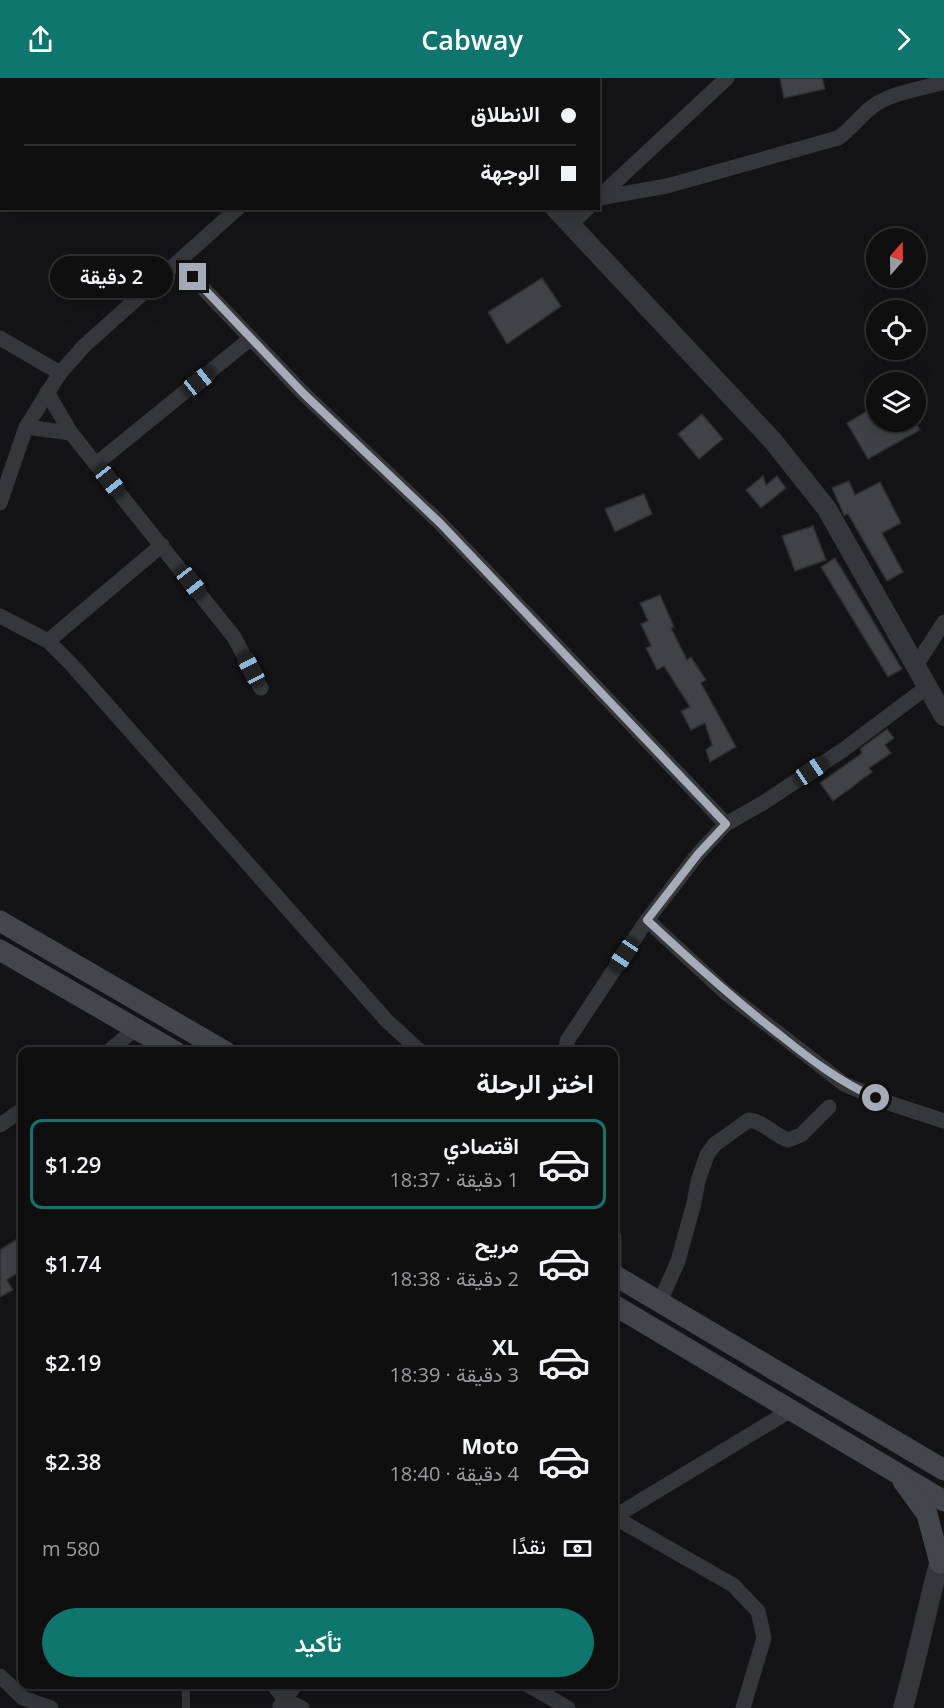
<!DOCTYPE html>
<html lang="ar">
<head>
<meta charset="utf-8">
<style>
  body { margin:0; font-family:"Open Sans",Vazirmatn,sans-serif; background:#181819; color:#f1f3f6; direction:rtl; height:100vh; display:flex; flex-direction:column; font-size:22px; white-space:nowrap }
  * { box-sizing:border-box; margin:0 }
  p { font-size:20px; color:#9b9c9f }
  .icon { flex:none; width:33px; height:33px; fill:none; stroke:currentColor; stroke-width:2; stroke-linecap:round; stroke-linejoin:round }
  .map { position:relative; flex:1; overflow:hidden; direction:ltr }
  .side { position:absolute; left:18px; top:969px; width:600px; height:642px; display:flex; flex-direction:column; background:#0f0f10; border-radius:12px; box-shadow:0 6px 24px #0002,0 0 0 2px #2f2f30; direction:rtl }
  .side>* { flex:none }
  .hud { position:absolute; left:0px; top:0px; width:600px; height:132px; box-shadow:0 6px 24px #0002,0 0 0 2px #2f2f30; direction:rtl; display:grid; align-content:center; height:132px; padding:0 24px; background:#0f0f10 }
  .needle { width:39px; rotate:20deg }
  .tools { position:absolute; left:866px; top:150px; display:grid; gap:12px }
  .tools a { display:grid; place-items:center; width:60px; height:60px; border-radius:50%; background:#0f0f10; box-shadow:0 6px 24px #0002,0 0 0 2px #2f2f30; font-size:30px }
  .end { position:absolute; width:27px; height:27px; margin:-14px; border:8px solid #a5acb7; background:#111; box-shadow:0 0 0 3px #111 }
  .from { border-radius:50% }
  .bubble { position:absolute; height:42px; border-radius:21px; background:#0f0f10; box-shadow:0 6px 24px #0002,0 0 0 2px #2f2f30; font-size:20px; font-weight:600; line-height:42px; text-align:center; direction:rtl }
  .car { position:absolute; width:18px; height:36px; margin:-18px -9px; border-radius:8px; box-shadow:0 0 4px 2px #0007; background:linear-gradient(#222 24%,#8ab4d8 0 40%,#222 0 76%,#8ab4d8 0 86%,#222 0) }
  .hud b { display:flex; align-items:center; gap:21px; height:57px; font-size:22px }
  .hud b+b { border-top:2px solid #2f2f30 }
  .hud i { width:15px; height:15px; background:#f1f3f6 }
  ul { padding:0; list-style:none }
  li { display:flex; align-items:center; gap:18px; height:90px; margin:0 12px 9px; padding:0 12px; border:3px solid transparent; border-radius:12px }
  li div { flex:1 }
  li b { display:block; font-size:22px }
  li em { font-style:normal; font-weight:600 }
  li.active { border-color:#0f766e }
  li>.icon { width:54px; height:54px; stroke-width:1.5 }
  h2 { padding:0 24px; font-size:27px; line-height:72px }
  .pay { display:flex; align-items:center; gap:15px; height:66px; padding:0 24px; font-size:22px }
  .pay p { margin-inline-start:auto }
  .button { display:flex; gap:12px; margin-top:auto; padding:12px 24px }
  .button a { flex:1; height:69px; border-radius:36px; background:#0f766e; color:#fff; font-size:24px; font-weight:600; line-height:69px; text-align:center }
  header { display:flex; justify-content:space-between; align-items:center; height:78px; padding:0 24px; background:#0f766e; color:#fff; font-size:27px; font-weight:600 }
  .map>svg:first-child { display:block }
  .building { fill:#404246; stroke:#2e2e32; stroke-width:1.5 }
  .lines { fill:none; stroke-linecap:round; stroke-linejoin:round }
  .service { stroke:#35373b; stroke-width:8 }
  .minor { stroke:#35373b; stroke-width:15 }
  .tertiary { stroke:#35373b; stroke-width:20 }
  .secondary { stroke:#43464b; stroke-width:21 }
  .route { stroke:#a5acb7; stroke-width:8 }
</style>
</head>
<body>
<header><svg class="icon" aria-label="forward" viewBox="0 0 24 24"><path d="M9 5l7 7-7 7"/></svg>Cabway<svg class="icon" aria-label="share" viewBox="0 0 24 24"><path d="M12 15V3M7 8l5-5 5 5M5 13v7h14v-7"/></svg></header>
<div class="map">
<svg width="944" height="1630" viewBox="0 0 944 1630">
  <rect width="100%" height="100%" fill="#141416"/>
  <g class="building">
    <polygon points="780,0 822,0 825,11 784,20"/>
    <polygon points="542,200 561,228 507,266 488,234"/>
    <polygon points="876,328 876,344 915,344 920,352 868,381 847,345"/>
    <polygon points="702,336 723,361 699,381 678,356"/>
    <polygon points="763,398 766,407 777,398 786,410 761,430 746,412"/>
    <polygon points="849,403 855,417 880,404 901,445 882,455 903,494 887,503 848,436 844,437 832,410"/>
    <polygon points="644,416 652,436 615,454 605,431"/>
    <polygon points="813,448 826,482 795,493 782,458"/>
    <polygon points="835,480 902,591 888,599 821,489"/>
    <polygon points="660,517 674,549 671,550 687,582 691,579 706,602 701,605 736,669 710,684 706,672 712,667 705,645 691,652 681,633 690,629 664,588 657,592 646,570 651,568 641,546 648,543 640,525"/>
    <polygon points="887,651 894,660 885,667 891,675 869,690 872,694 833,723 820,705 862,675 860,671"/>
    <polygon points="22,1158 22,1192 7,1202 13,1212 0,1219 0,1172"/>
  </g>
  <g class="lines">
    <polyline class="service" points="182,1606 186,1614 186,1630"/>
    <g class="minor">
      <polyline points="385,2 386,0"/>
      <polyline points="598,120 727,0"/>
      <path d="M 599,120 L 667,108 L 838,60 C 855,48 865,30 885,21 C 903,13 925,10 944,4"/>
      <polyline points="570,147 588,130"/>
      <polyline points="178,184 304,316 441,446 726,746"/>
      <polyline points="0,260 60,295"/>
      <polyline points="47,314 71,355"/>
      <polyline points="26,349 71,355 234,559 261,610"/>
      <polyline points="96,386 250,261"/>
      <polyline points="0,425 26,349 60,295 84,268 238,130"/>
      <polyline points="0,538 48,563 72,587 387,943 421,974"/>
      <polyline points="48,563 162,467"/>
      <polyline points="915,589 944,544"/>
      <polyline points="647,842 725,914 844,1006 892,1026 944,1043"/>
      <polyline points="108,974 136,950"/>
      <polyline points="566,974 567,963 647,842 698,776 726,746 763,725 843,672 927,609"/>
      <polyline points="0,1047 22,1032"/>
      <polyline points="614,1159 614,1197"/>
      <path d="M 660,1224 L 678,1183 L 694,1125 L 698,1103 L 707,1077 L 715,1066 L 749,1042 C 765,1044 773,1057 788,1062 L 801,1057 L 829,1029"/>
      <polyline points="614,1439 733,1507 758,1533 764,1560 743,1630"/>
      <polyline points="614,1439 791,1332"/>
      <polyline points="0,1598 23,1620 51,1630"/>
      <polyline points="273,1606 285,1622 302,1630"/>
      <polyline points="526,1606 568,1630"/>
      <polyline points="280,1628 296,1606"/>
    </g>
    <g class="tertiary">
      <polyline points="434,0 436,2"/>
      <polyline points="555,130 773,363 827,431 944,638"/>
      <path d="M 903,1630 C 918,1577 928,1524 943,1471"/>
    </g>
    <g class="secondary">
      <polyline points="0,843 226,974"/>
      <polyline points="0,872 176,974"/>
      <polyline points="614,1197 944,1392"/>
      <polyline points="614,1227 944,1423"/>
      <polyline points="903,1403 927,1436 940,1485"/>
    </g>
  </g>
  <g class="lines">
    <path class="route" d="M 193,199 L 304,316 L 441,446 L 726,746 L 698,776 L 647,842 C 690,882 733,921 780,957 C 811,982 840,1004 876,1020"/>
  </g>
</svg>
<div class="tools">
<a><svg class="needle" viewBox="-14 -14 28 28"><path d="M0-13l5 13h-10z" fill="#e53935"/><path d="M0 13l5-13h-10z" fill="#9b9c9f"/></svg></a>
<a><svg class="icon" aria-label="locate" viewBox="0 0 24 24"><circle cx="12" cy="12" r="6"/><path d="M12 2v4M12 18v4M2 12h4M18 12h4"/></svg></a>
<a><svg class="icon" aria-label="layers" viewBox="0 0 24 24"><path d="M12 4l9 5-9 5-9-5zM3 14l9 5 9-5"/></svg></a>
</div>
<i class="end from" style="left:876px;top:1020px"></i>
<i class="end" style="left:193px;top:199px"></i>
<div class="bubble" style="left:50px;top:178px;width:123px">2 دقيقة</div>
<i class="car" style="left:199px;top:303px;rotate:51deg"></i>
<i class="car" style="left:110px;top:403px;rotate:141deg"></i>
<i class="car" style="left:191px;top:504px;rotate:142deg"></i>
<i class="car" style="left:251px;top:591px;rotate:332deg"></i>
<i class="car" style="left:811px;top:693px;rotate:56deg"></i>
<i class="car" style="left:624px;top:877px;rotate:214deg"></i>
<div class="hud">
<b><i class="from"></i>الانطلاق</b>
<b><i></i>الوجهة</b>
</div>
<section class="side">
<h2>اختر الرحلة</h2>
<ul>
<li class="active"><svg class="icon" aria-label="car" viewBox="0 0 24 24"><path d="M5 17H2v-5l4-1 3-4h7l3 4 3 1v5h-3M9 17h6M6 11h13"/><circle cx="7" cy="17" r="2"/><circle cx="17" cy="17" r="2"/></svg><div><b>اقتصادي</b><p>1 دقيقة · 18:37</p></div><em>$1.29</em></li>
<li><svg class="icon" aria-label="car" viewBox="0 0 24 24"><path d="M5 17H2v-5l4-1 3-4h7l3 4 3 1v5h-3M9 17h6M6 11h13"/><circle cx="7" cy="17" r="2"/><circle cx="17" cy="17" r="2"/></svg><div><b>مريح</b><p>2 دقيقة · 18:38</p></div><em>$1.74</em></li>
<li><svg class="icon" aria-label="car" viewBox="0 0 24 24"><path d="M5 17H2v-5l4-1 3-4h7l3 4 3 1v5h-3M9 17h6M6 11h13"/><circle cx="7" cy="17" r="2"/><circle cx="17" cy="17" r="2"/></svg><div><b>XL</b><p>3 دقيقة · 18:39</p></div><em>$2.19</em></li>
<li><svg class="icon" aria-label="car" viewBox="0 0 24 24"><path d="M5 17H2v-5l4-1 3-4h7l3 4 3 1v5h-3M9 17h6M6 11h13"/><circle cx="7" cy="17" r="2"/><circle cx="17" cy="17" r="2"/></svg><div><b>Moto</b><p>4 دقيقة · 18:40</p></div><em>$2.38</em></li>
</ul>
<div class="pay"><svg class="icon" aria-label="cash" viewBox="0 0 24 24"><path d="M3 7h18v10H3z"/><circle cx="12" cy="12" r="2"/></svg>نقدًا<p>580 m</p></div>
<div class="button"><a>تأكيد</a></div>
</section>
</div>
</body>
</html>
